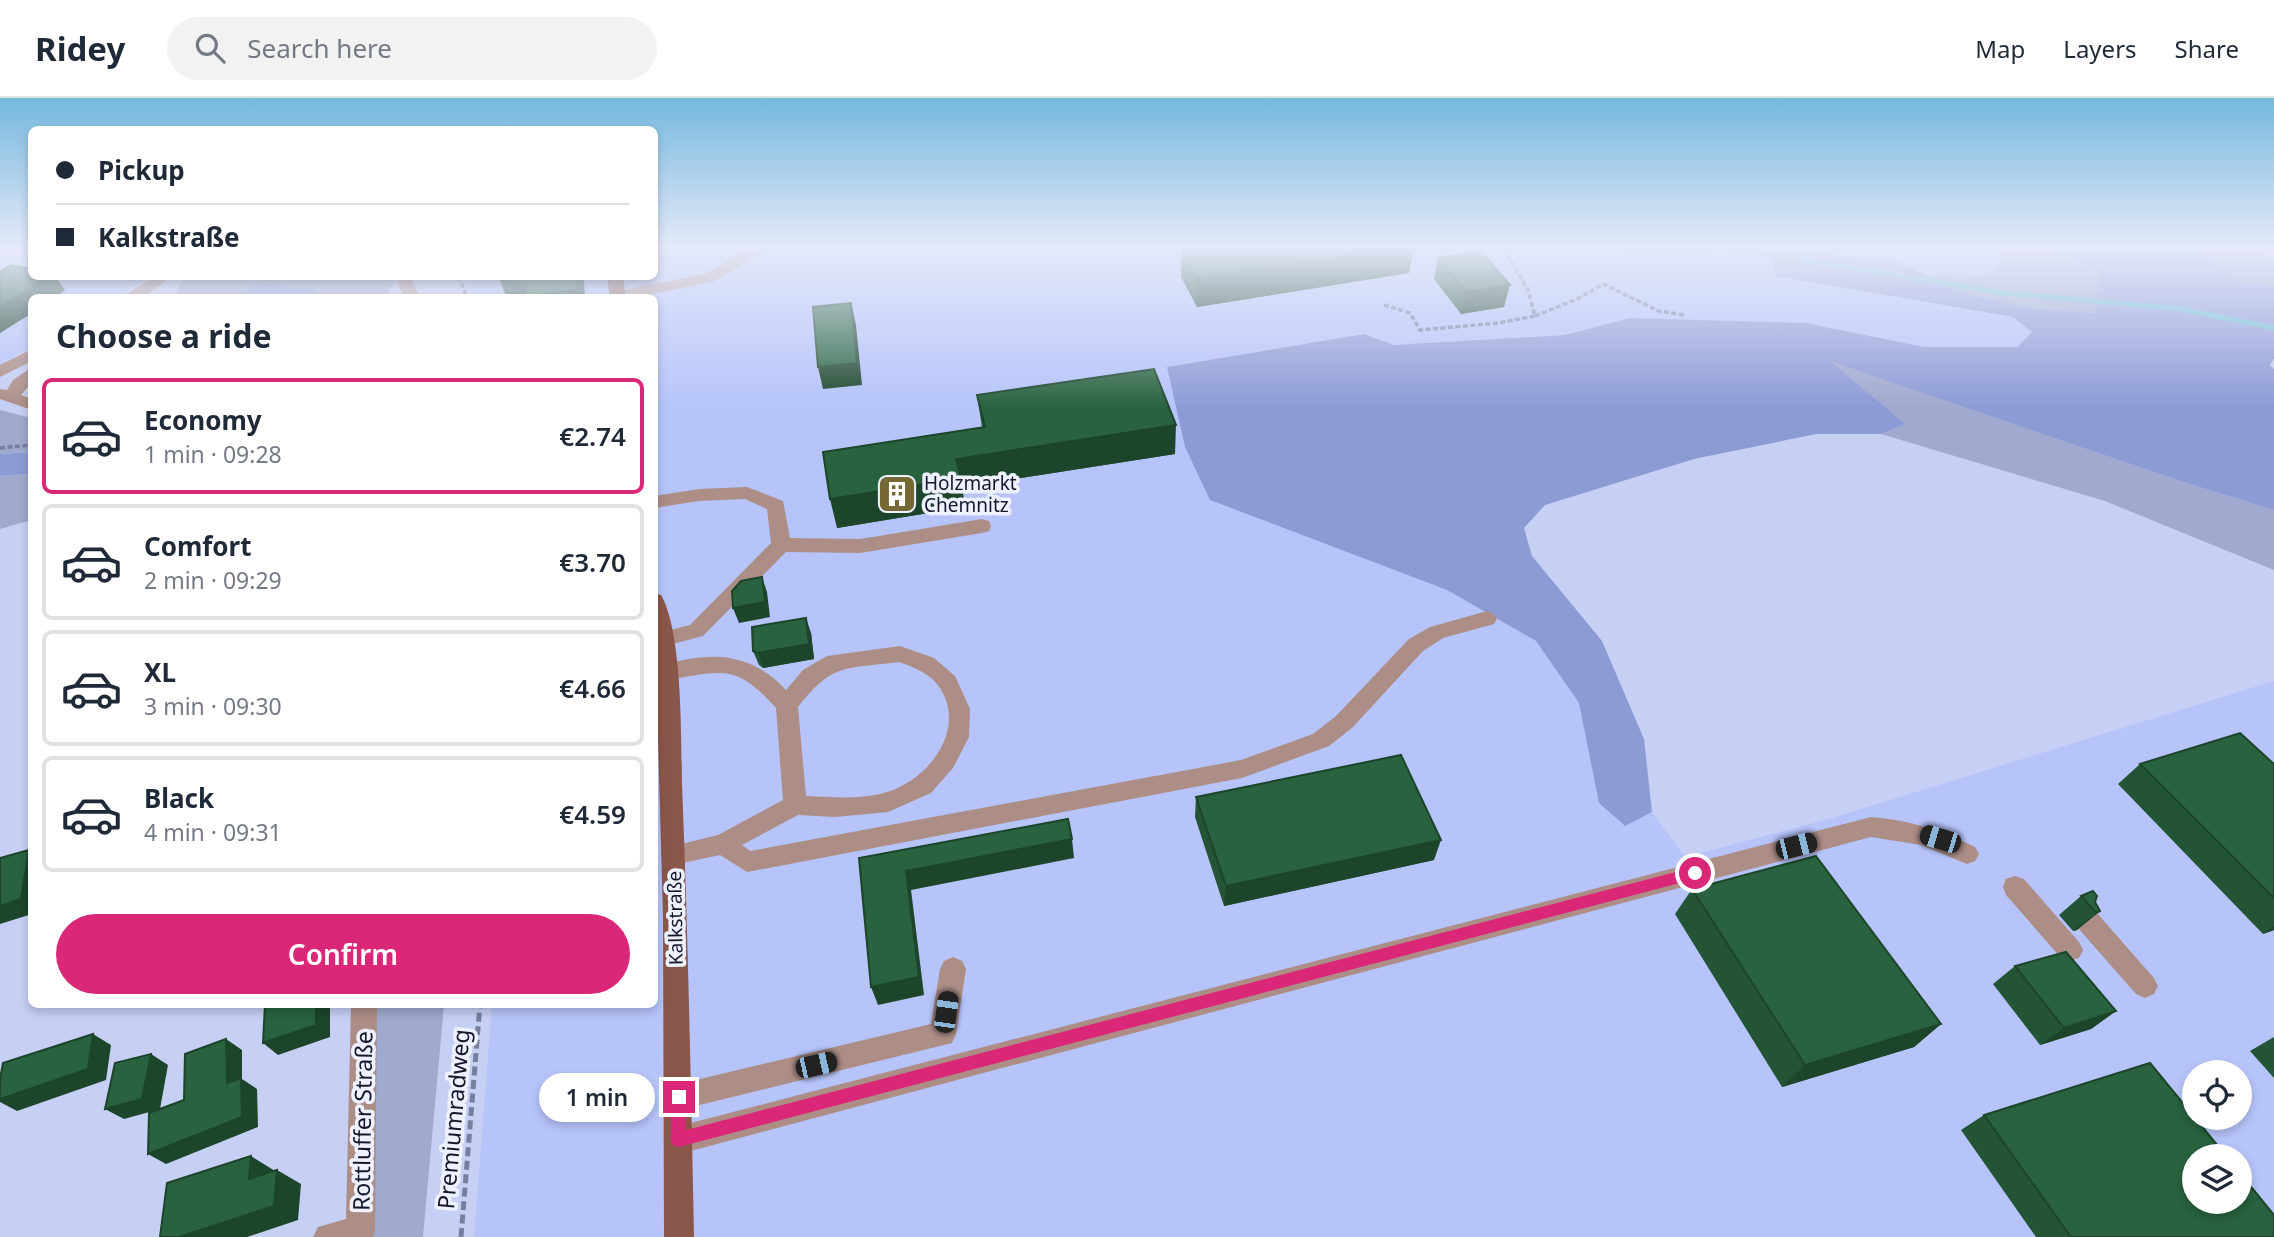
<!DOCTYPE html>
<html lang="en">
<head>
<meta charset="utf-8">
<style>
  body { margin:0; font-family:"Noto Sans",sans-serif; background:#f2f2f3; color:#1f2937; height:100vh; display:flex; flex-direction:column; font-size:26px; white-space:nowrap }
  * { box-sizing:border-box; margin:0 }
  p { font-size:23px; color:#747a83 }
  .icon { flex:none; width:38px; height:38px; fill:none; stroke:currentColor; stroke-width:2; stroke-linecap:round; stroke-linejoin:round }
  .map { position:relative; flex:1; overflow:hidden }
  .sheet { position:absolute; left:28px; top:196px; width:630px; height:714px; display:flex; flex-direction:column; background:#fff; border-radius:10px; box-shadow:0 4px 10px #0003 }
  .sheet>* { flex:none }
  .top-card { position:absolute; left:28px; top:28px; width:630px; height:154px; border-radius:10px; box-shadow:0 4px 10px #0003; display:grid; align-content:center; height:154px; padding:0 28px; background:#fff }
  .tools { position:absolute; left:2182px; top:962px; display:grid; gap:14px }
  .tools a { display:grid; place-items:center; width:70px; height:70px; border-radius:50%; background:#fff; box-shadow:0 4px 10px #0003; font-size:35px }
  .end { position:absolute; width:32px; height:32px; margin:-16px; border:9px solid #db2777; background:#fff; box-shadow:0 0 0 4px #fff }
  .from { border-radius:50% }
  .bubble { position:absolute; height:49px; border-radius:24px; background:#fff; box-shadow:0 4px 10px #0003; font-size:23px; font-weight:600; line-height:49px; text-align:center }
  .car { position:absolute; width:21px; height:42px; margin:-21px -10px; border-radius:9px; box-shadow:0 0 5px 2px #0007; background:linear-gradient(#222 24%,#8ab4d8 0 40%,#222 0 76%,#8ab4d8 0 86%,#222 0) }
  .top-card b { display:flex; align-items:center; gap:24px; height:66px; font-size:26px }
  .top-card b+b { border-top:2px solid #e0e1e3 }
  .top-card i { width:18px; height:18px; background:#1f2937 }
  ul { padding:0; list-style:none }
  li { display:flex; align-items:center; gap:21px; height:116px; margin:0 14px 10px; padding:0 14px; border:4px solid #e0e1e3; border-radius:10px }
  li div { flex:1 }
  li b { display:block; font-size:26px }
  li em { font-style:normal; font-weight:600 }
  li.on { border-color:#db2777 }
  li>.icon { width:63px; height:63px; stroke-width:1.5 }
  h2 { padding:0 28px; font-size:32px; line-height:84px }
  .cta { display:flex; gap:14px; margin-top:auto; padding:14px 28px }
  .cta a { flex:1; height:80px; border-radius:42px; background:#db2777; color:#fff; font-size:28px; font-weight:600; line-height:80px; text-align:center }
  header { display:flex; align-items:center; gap:42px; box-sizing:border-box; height:98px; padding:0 35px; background:#fff; border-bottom:2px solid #e0e1e3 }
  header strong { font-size:33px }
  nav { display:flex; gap:38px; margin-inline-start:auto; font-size:24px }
  .search { width:490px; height:63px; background:#f2f2f3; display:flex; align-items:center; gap:18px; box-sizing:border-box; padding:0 24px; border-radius:38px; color:#747a83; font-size:26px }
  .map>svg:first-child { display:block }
  .built { fill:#b6c4fa; fill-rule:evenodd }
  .green { fill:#a0a9ce }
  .forest { fill:#8d9bd5 }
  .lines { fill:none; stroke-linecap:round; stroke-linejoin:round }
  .stream { stroke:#69bed0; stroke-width:5 }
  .path-far1 { stroke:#787f9e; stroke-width:3.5; stroke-dasharray:5 2.5; stroke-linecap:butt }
  .path { stroke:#787f9e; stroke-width:5; stroke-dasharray:9 4.5; stroke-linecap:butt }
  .minor { fill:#ad8e87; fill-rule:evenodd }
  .major { fill:#8b564a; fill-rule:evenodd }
  .wall { fill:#225435 }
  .shaded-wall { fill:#1c452b }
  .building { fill:#28623e; stroke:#1c452b; stroke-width:2 }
  .route { fill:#db2777 }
  .labels { text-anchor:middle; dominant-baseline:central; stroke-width:7; stroke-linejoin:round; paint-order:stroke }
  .poi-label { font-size:19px; fill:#14182e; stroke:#eef1fe; text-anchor:start }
  .street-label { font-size:19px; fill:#14182e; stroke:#eef1fe }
  .near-street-label { font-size:23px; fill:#14182e; stroke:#eef1fe }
</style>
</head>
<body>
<header>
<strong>Ridey</strong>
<div class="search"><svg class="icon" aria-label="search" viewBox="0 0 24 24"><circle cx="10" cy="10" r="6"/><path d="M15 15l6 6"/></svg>Search here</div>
<nav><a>Map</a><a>Layers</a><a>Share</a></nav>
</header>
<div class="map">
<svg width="2274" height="1139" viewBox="0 0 2274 1139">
  <rect width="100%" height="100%" fill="#c6cff4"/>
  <g class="built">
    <path d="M 655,150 L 2000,150 L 1998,171 L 1982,178 L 1941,175 L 1931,180 L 1895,163 L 1775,178 L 2013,219 L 2032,234 L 2018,249 L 1924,249 L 1806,225 L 1630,220 L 1565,237 L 1393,247 L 1363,236 L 1167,269 L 1210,402 L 1447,492 L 1536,543 L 1579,605 L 1599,705 L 1625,728 L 1652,714 L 1685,759 L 1829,721 L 2274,583 L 2274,1139 L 474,1139 L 492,907 L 654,906 L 654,200 L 473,199 L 465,179 L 654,178 ZM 2194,975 L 2240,975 L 2240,1020 L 2194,1020 ZM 2194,1059 L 2240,1059 L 2240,1104 L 2194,1104 Z"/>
    <polygon points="32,178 150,179 115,199 32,200 31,249 0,267 0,197"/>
  </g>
  <g class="green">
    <polygon points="2000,150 2044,150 2098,170 2097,215 2028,210 1971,197 1931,180 1941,175 1982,178 1998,171"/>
    <polygon points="2195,150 2259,150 2274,163 2274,187 2237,184"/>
    <polygon points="390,178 394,184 386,199 175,200 179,186 191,179"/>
    <polygon points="1828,262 2186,385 2274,412 2274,472 2105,403 1881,336 1904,326"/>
    <polygon points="0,312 31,320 31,354 0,356"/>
    <polygon points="31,376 31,422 0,431 0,378"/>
    <polygon points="375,907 444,907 423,1139 369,1139"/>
  </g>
  <g class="forest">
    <polygon points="2044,150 2195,150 2237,184 2274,187 2274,261 2270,267 2274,271 2274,412 2186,385 1830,263 1905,326 1881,336 1816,336 1694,361 1545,407 1524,430 1532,458 1602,543 1644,641 1652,714 1625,728 1599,705 1579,605 1536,543 1447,492 1210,402 1185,349 1167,269 1364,236 1393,247 1565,237 1630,220 1806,225 1924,249 2018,249 2032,234 2013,219 1775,178 1772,151 1895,163 1971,197 2028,210 2096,215 2098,170"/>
    <polygon points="274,184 280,188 317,191 319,199 231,199 246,190"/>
    <polygon points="31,354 31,376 0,378 0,356"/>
  </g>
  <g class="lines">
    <g class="stream">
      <polyline points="1622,150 1707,150"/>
      <polyline points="1732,150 2003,195 2181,211 2274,230"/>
    </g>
    <g class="path-far1">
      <polyline points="459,178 467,200"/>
      <polyline points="1384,207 1410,215 1420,232 1498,225 1535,218 1528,192 1503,150"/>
      <polyline points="1535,218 1577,201 1603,186 1659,213 1684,217"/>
      <polyline points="0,350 32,347"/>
    </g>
    <polyline class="path" points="461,1139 480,906"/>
    <g class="minor">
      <polygon points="751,150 770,150 715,183 634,200 610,198 618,193 705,176"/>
      <polygon points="154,178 173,178 142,200 122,200"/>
      <polygon points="395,178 410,178 420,200 404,200"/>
      <polygon points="32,251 32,263 0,279 0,267"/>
      <polygon points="32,269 32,284 21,297 32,301 32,312 0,301 0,291 7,292 13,282"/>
      <polygon points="747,389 783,403 790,440 860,441 982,421 989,423 991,428 989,433 982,435 860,455 786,454 703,538 665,548 658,545 655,540 658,535 690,527 771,445 767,411 745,401 699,403 654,410 654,398 699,391"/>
      <path d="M 1487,513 L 1494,516 L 1497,521 L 1494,526 L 1443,540 L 1423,553 L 1352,630 L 1329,648 L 1242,680 L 747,774 L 720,757 L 673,767 L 665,764 L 661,757 L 665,750 L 718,737 L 783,702 L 776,610 C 736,565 722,573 667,582 L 660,580 L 656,574 L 660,568 C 709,553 750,553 786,592 L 803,572 L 827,558 L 900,548 L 934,560 L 955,578 L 970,611 L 969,639 L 953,670 L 931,695 L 888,714 L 835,719 L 798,717 L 742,747 L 750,753 L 1241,662 L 1313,636 L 1336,618 L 1409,541 L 1430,529 ZM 899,564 C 914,569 931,576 940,590 C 967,632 928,682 887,694 C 862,702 831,699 806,698 L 798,609 C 833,564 846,571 899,564 Z"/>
      <path d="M 1871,719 C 1908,722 1942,732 1975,749 L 1979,756 L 1975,763 L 1967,766 L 1921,747 L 1871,739 L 679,1056 L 669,1052 L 665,1042 L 669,1032 L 679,1028 Z"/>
      <polygon points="2015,778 2024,781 2079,844 2083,852 2079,860 2070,863 2061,860 2006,797 2003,789 2006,781"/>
      <polygon points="2087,811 2096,814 2154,880 2158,888 2154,896 2145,900 2136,896 2078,830 2075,822 2078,814"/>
      <polygon points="953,859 962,863 966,871 956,936 952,945 679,1012 669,1009 665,999 669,989 679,986 931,926 940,871 944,863"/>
      <polygon points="351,906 377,906 375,1132 373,1139 313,1139 318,1129 346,1121"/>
    </g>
    <g class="major">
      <polygon points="607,178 623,178 626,200 610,200"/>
      <path d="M 654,495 L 661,497 C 683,535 681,640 682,686 C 688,837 691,988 694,1139 L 664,1139 L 663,820 Z"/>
    </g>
  </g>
  <g class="wall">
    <polygon points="1182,151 1409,175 1197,209 1181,179"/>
    <polygon points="1438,160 1504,209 1461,216 1434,181"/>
    <polygon points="977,297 1175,356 962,389 965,409 837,430 982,329"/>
    <polygon points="811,535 814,561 763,570 759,567 753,553"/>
    <polygon points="2140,666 2274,666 2274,832 2263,836 2118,686"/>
    <polygon points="1196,699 1434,762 1224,808 1195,719"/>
    <polygon points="1692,791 1941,926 1914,949 1782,989 1675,816"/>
    <polygon points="2081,798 2095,804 2100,813 2077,832 2073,833 2059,817"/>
    <polygon points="2015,868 2116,913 2091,931 2040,947 1993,886"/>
    <polygon points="2274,939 2274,980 2250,953"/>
    <polygon points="1984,1017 2274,1139 2036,1139 1961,1032"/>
  </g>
  <g class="shaded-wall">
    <polygon points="1390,150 1414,150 1409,175 1197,209 1198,181"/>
    <polygon points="49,178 55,178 65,192 54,200 32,200 32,215 0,235 0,210"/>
    <polygon points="498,178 582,178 584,183 585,200 523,200 522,198 511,200 510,197 506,198"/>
    <polygon points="1510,187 1504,209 1461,216 1466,194"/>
    <polygon points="851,205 856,227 862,287 823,291 818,269"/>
    <polygon points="1176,327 1175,356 962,389 965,409 837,430 830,401 956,361"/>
    <polygon points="762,479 767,494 770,519 739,525 733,510"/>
    <polygon points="806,520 811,535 814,561 763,570 758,555"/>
    <polygon points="1072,741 1074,760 911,792 924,897 878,907 871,889 906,773"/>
    <polygon points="1441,742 1434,762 1224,808 1226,788"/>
    <polygon points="29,752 32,753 32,816 0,826 0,808"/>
    <polygon points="2100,813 2077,832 2073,833 2096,815"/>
    <polygon points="2274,828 2274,832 2263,836"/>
    <polygon points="316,906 330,906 330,939 278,957 263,945"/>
    <polygon points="2116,913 2091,931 2040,947 2064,930"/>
    <polygon points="1941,926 1914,949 1782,989 1805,967"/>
    <polygon points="93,936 111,947 106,982 17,1013 0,1004 0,1001"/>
    <polygon points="226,941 242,952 242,981 257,991 258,1029 166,1066 148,1056 227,985"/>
    <polygon points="151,956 168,967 160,1011 124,1021 105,1011"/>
    <polygon points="251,1058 275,1073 249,1081"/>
    <polygon points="277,1072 301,1086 298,1122 247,1139 179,1139"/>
  </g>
  <g class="building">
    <polygon points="1185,150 1390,150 1198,181 1182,151"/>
    <polygon points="1481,153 1510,187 1466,194 1438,160"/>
    <polygon points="11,167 32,171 32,178 49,178 0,210 0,174"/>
    <polygon points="517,178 576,178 577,191 526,199 526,185 517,186"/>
    <polygon points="851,205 857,265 818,269 813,209"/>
    <polygon points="1154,271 1176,327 956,361 961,380 830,401 823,354 985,329 977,297"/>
    <polygon points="762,479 765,504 733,510 732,493 741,483"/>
    <polygon points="806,520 809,546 758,555 753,553 752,529"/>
    <polygon points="2240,635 2274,666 2274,800 2140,666"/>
    <polygon points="1401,657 1441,742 1226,788 1196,699"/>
    <polygon points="1068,721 1072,741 906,773 919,879 871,889 859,760"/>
    <polygon points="29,752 21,801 0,808 0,760"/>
    <polygon points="1816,758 1941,926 1805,967 1692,791"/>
    <polygon points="2093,793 2097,798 2095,804 2100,813 2096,815 2081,798"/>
    <polygon points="2066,854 2116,913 2064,930 2015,868"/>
    <polygon points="265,906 316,906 316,927 263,945"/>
    <polygon points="93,936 88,971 0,1001 0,981 3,965"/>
    <polygon points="226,941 227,985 241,980 242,1019 148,1056 149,1015 184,1002 185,956"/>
    <polygon points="151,956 142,1001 105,1011 115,965"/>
    <polygon points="2150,965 2227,1059 2194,1059 2194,1104 2240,1104 2240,1075 2274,1117 2274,1139 2071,1139 1984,1017"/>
    <polygon points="251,1058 249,1081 277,1072 274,1108 179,1139 160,1139 167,1085"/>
  </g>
  <linearGradient id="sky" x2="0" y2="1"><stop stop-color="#75b8de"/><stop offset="0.48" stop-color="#e5e9fa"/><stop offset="1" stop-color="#e5e9fa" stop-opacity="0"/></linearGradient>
  <rect width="2274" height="310" fill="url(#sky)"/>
  <polygon class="route" points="1695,769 1702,775 1695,781 679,1049 673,1047 671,1042 671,999 673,994 679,992 684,994 686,1032"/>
  <defs>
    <g id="building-square" transform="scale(2.0125)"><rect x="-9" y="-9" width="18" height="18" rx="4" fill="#766835" stroke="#eef1fe"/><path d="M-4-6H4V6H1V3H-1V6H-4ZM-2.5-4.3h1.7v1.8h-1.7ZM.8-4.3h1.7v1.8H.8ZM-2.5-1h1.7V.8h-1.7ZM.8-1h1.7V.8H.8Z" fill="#fff"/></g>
  </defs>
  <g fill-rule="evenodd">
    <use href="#building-square" x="897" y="396"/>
  </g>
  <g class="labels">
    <g class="poi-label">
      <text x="924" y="385">Holzmarkt<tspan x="924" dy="22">Chemnitz</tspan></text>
    </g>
    <g class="street-label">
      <text transform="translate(675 820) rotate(-91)">Kalkstraße</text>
    </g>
    <g class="near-street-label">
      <text transform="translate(453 1021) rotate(-85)">Premiumradweg</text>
      <text transform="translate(362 1023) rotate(-89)">Rottluffer Straße</text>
    </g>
  </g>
</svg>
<div class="tools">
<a><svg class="icon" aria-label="locate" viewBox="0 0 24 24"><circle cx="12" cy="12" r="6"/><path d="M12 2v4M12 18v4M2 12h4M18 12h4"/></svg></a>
<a><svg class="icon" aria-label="layers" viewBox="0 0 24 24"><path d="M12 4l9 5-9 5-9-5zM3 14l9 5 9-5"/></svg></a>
</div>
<i class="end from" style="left:1695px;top:775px"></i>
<i class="end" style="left:679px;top:999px"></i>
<div class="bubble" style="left:539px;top:975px;width:116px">1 min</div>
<i class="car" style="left:1940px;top:741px;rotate:287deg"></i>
<i class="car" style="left:1796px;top:748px;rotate:76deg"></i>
<i class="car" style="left:946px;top:914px;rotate:8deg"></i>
<i class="car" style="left:816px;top:967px;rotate:77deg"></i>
<div class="top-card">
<b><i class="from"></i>Pickup</b>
<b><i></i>Kalkstraße</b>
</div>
<section class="sheet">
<h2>Choose a ride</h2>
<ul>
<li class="on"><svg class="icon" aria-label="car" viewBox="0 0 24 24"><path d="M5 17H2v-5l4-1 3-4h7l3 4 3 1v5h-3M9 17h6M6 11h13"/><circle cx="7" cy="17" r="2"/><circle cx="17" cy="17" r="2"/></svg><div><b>Economy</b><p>1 min · 09:28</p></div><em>€2.74</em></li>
<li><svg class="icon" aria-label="car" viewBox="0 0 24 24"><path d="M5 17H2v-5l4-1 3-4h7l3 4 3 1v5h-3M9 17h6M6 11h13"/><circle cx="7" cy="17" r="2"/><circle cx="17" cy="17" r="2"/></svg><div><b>Comfort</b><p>2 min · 09:29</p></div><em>€3.70</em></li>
<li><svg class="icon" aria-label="car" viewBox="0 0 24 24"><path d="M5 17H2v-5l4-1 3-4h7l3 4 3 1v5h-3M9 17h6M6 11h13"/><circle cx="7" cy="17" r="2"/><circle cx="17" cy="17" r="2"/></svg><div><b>XL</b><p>3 min · 09:30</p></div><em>€4.66</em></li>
<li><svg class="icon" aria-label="car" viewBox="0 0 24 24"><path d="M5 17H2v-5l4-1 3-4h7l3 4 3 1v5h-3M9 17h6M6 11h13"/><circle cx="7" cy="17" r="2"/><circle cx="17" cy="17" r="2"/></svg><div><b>Black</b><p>4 min · 09:31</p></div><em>€4.59</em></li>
</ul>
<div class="cta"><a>Confirm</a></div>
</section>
</div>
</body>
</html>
